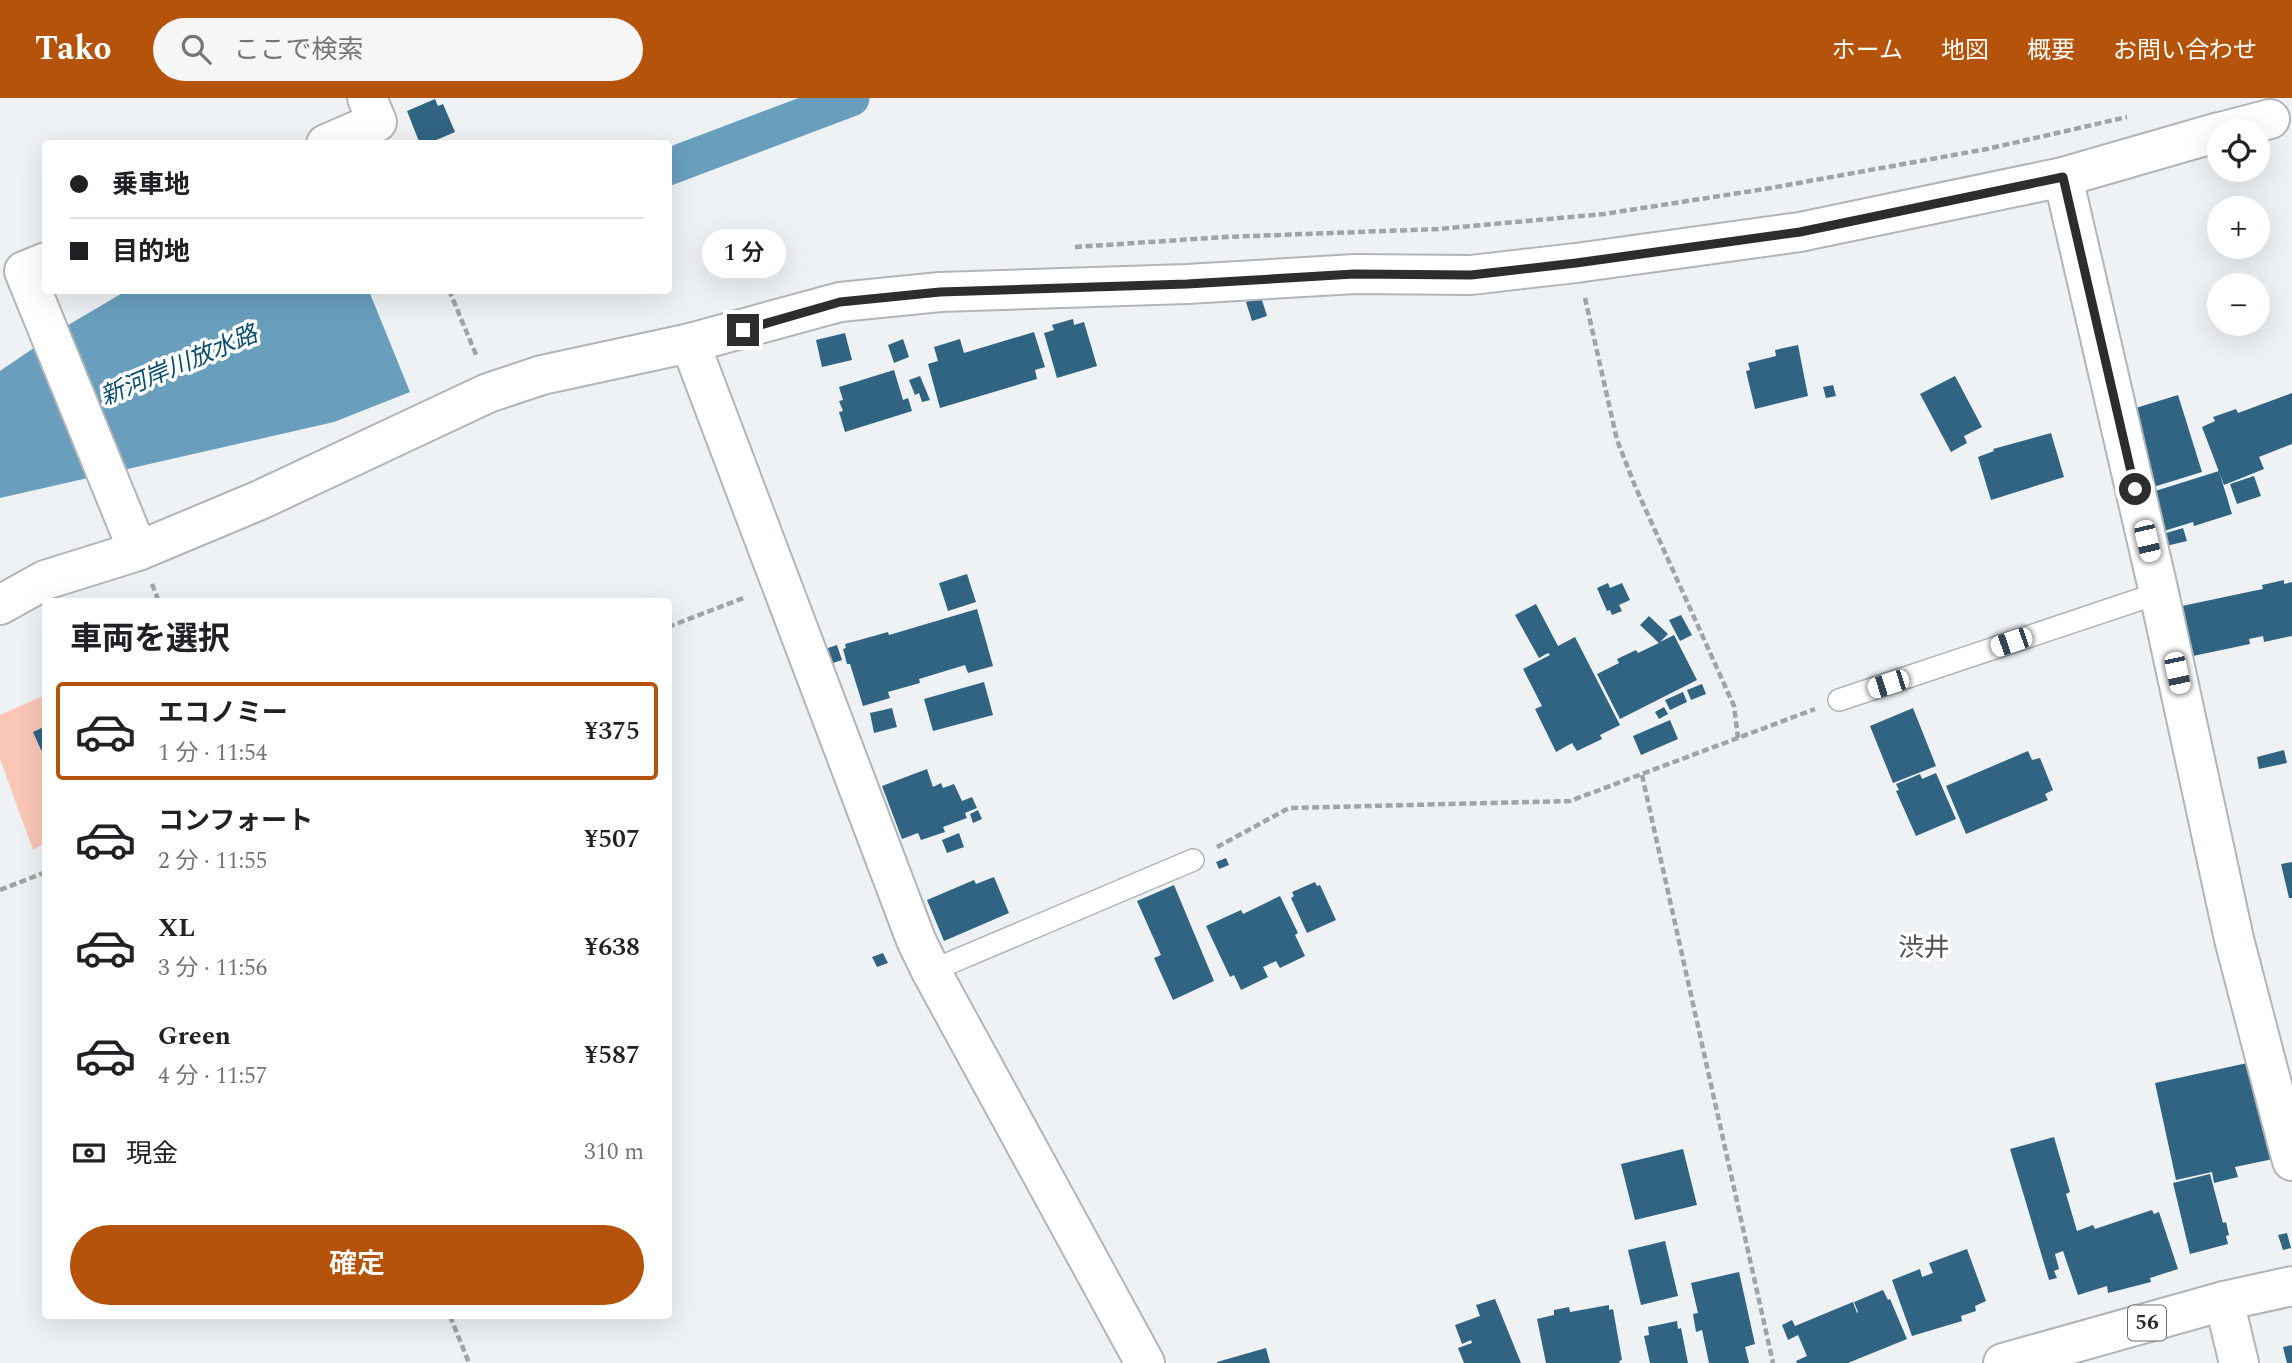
<!DOCTYPE html>
<html lang="ja">
<head>
<meta charset="utf-8">
<style>
  body { margin:0; font-family:Spectral,"Noto Sans JP",serif; background:#f6f6f6; color:#202124; height:100vh; display:flex; flex-direction:column; font-size:26px; white-space:nowrap }
  * { box-sizing:border-box; margin:0 }
  p { font-size:23px; color:#757577 }
  .icon { flex:none; width:38px; height:38px; fill:none; stroke:currentColor; stroke-width:2; stroke-linecap:round; stroke-linejoin:round }
  .map { position:relative; flex:1; overflow:hidden }
  .details { position:absolute; left:42px; top:500px; width:630px; height:721px; display:flex; flex-direction:column; background:#fff; border-radius:7px; box-shadow:0 7px 28px #0002 }
  .details>* { flex:none }
  .top-card { position:absolute; left:42px; top:42px; width:630px; height:154px; border-radius:7px; box-shadow:0 7px 28px #0002; display:grid; align-content:center; height:154px; padding:0 28px; background:#fff }
  .tools { position:absolute; left:2207px; top:21px; display:grid; gap:14px }
  .tools a { display:grid; place-items:center; width:63px; height:63px; border-radius:50%; background:#fff; box-shadow:0 7px 28px #0002; font-size:35px }
  .end { position:absolute; width:32px; height:32px; margin:-16px; border:9px solid #2c2e2e; background:#fff; box-shadow:0 0 0 4px #fff }
  .from { border-radius:50% }
  .bubble { position:absolute; height:49px; border-radius:24px; background:#fff; box-shadow:0 7px 28px #0002; font-size:23px; font-weight:600; line-height:49px; text-align:center }
  .car { position:absolute; width:21px; height:42px; margin:-21px -10px; border-radius:9px; box-shadow:0 0 5px 2px #0007; background:linear-gradient(#fff 24%,#345 0 40%,#fff 0 76%,#345 0 86%,#fff 0) }
  .top-card b { display:flex; align-items:center; gap:24px; height:66px; font-size:26px }
  .top-card b+b { border-top:2px solid #e0e0e0 }
  .top-card i { width:18px; height:18px; background:#202124 }
  ul { padding:0; list-style:none }
  li { display:flex; align-items:center; gap:21px; height:98px; margin:0 14px 10px; padding:0 14px; border:4px solid transparent; border-radius:7px }
  li div { flex:1 }
  li b { display:block; font-size:26px }
  li em { font-style:normal; font-weight:600 }
  li.current { border-color:#b45309 }
  li>.icon { width:63px; height:63px; stroke-width:1.5 }
  h2 { padding:0 28px; font-size:32px; line-height:84px }
  .pay { display:flex; align-items:center; gap:18px; height:77px; padding:0 28px; font-size:26px }
  .pay p { margin-inline-start:auto }
  .primary-button { display:flex; gap:14px; margin-top:auto; padding:14px 28px }
  .primary-button a { flex:1; height:80px; border-radius:42px; background:#b45309; color:#fff; font-size:28px; font-weight:600; line-height:80px; text-align:center }
  header { display:flex; align-items:center; gap:42px; box-sizing:border-box; height:98px; padding:0 35px; background:#b45309; color:#fff }
  header strong { font-size:33px }
  nav { display:flex; gap:38px; margin-inline-start:auto; font-size:24px }
  .search { width:490px; height:63px; background:#f6f6f6; display:flex; align-items:center; gap:18px; box-sizing:border-box; padding:0 24px; border-radius:38px; color:#757577; font-size:26px }
  .map>svg:first-child { display:block }
  .green { fill:#fac7b7 }
  .water { fill:#699ebd }
  .lines { fill:none; stroke-linecap:round; stroke-linejoin:round }
  .canal { stroke:#699ebd; stroke-width:37 }
  .building { fill:#316482 }
  .lane-casing { stroke:#b1b5b7; stroke-width:24 }
  .street-casing { stroke:#b1b5b7; stroke-width:42 }
  .primary-casing { stroke:#b1b5b7; stroke-width:42 }
  .path { stroke:#a0a4a5; stroke-width:4.5; stroke-dasharray:7 3.5; stroke-linecap:butt }
  .lane { stroke:#fff; stroke-width:21 }
  .street { stroke:#fff; stroke-width:38 }
  .primary { stroke:#fff; stroke-width:38 }
  .route { stroke:#2c2e2e; stroke-width:9 }
  .labels { text-anchor:middle; dominant-baseline:central; stroke-width:7; stroke-linejoin:round; paint-order:stroke }
  .shield { fill:#fff; stroke:#6b6d6d; stroke-width:2 }
  .shield-label { font-size:21px; font-weight:bold; fill:#2c2e2e }
  .water-label { font-size:24px; font-style:italic; fill:#084e6e; stroke:#fff }
  .quarter-label { font-size:26px; fill:#505355; stroke:#fff }
</style>
</head>
<body>
<header>
<strong>Tako</strong>
<div class="search"><svg class="icon" aria-label="search" viewBox="0 0 24 24"><circle cx="10" cy="10" r="6"/><path d="M15 15l6 6"/></svg>ここで検索</div>
<nav><a>ホーム</a><a>地図</a><a>概要</a><a>お問い合わせ</a></nav>
</header>
<div class="map">
<svg width="2292" height="1265" viewBox="0 0 2292 1265">
  <rect width="100%" height="100%" fill="#eef2f5"/>
  <polygon class="green" points="45,597 45,745 33,752 0,661 0,617"/>
  <polygon class="water" points="126,193 369,193 410,294 334,324 0,400 0,273 63,230"/>
  <g class="lines">
    <polyline class="canal" points="668,69 851,0"/>
  </g>
  <g class="building">
    <polygon points="435,1 438,8 443,6 455,34 427,46 420,46 407,13"/>
    <polygon points="1261,199 1267,218 1252,223 1246,204"/>
    <polygon points="1073,221 1074,227 1084,224 1097,268 1057,280 1044,235 1054,232 1052,227"/>
    <polygon points="1034,234 1045,269 1035,272 1037,281 940,310 928,266 938,263 934,249 960,241 964,255"/>
    <polygon points="845,235 852,262 822,269 816,242"/>
    <polygon points="903,241 909,259 894,265 888,247"/>
    <polygon points="1798,247 1808,298 1755,311 1746,273 1750,272 1748,265 1776,258 1775,252"/>
    <polygon points="894,272 903,302 908,300 912,313 845,334 839,314 843,313 839,303 843,302 839,289"/>
    <polygon points="920,278 930,302 922,304 919,295 915,297 909,282"/>
    <polygon points="1955,278 1982,329 1964,338 1967,345 1951,354 1920,296"/>
    <polygon points="1833,287 1836,298 1826,300 1823,289"/>
    <polygon points="2292,295 2292,346 2259,359 2264,371 2224,387 2202,329 2215,323 2213,319 2236,311 2238,315"/>
    <polygon points="2178,297 2202,374 2150,390 2126,313"/>
    <polygon points="2051,335 2064,379 1991,402 1978,359 1994,353 1993,351"/>
    <polygon points="2219,373 2232,416 2194,428 2193,424 2164,433 2152,394"/>
    <polygon points="2254,378 2261,398 2237,406 2230,386"/>
    <polygon points="2183,430 2187,443 2166,448 2163,436"/>
    <polygon points="967,476 976,504 948,513 939,485"/>
    <polygon points="2284,482 2284,486 2292,484 2292,538 2264,544 2263,538 2249,541 2250,546 2193,558 2182,508 2253,493 2263,491 2262,487"/>
    <polygon points="1608,485 1610,490 1622,485 1630,502 1619,507 1622,513 1612,517 1610,512 1607,513 1597,490"/>
    <polygon points="1536,506 1558,548 1575,539 1620,627 1600,637 1602,641 1577,653 1572,645 1556,654 1535,611 1542,608 1523,571 1550,557 1548,555 1539,560 1515,517"/>
    <polygon points="977,511 993,568 968,575 965,567 919,581 920,585 888,594 890,600 863,608 850,566 847,566 843,551 846,550 845,546 888,534 889,537"/>
    <polygon points="1681,517 1692,537 1680,543 1669,522"/>
    <polygon points="1649,518 1668,536 1660,544 1674,537 1697,582 1620,621 1597,576 1619,565 1617,561 1636,552 1638,555 1659,545 1640,527"/>
    <polygon points="837,547 842,562 830,566 825,551"/>
    <polygon points="984,584 993,617 933,633 924,601"/>
    <polygon points="1702,586 1706,596 1691,602 1687,592"/>
    <polygon points="1683,594 1687,604 1670,612 1665,602"/>
    <polygon points="1664,609 1668,616 1659,621 1655,614"/>
    <polygon points="892,610 897,629 874,635 870,615"/>
    <polygon points="1913,610 1936,668 1893,685 1870,628"/>
    <polygon points="1670,622 1678,641 1641,657 1633,638"/>
    <polygon points="46,628 46,650 41,652 33,634"/>
    <polygon points="2284,652 2287,665 2259,671 2257,659"/>
    <polygon points="2028,653 2032,662 2040,660 2053,692 2045,696 2048,702 1966,736 1946,688"/>
    <polygon points="927,671 933,689 941,685 943,690 954,686 962,703 972,699 977,710 965,715 967,720 943,729 945,734 921,742 918,735 902,741 882,688"/>
    <polygon points="1936,675 1956,721 1916,738 1896,693 1899,692 1896,686 1920,676 1922,681"/>
    <polygon points="978,712 982,721 973,725 970,716"/>
    <polygon points="959,735 964,749 947,755 942,742"/>
    <polygon points="1226,760 1229,767 1219,771 1216,764"/>
    <polygon points="2292,764 2292,800 2289,800 2281,766"/>
    <polygon points="994,779 1009,815 944,843 927,802 974,782 976,786"/>
    <polygon points="1315,784 1317,788 1320,787 1336,822 1307,835 1291,800 1294,798 1292,794"/>
    <polygon points="1174,787 1214,883 1173,902 1154,860 1161,857 1137,803"/>
    <polygon points="1280,798 1298,835 1295,837 1305,858 1280,870 1276,863 1263,869 1268,879 1241,892 1234,877 1230,879 1206,828 1241,812 1243,816"/>
    <polygon points="883,855 888,865 877,869 872,859"/>
    <polygon points="2252,964 2273,1061 2235,1069 2238,1079 2214,1085 2212,1074 2176,1082 2155,985"/>
    <polygon points="2054,1039 2070,1094 2066,1096 2077,1133 2093,1127 2095,1131 2152,1112 2154,1116 2159,1114 2178,1171 2150,1180 2151,1184 2108,1195 2107,1188 2078,1197 2063,1153 2055,1156 2059,1171 2054,1173 2057,1180 2049,1182 2010,1051"/>
    <polygon points="1683,1051 1697,1107 1635,1122 1621,1066"/>
    <polygon points="2210,1076 2223,1125 2226,1124 2229,1137 2226,1138 2228,1146 2190,1156 2173,1085"/>
    <polygon points="2287,1135 2291,1150 2283,1152 2278,1137"/>
    <polygon points="1665,1143 1678,1198 1641,1207 1628,1152"/>
    <polygon points="1967,1151 1986,1203 1975,1208 1976,1213 1961,1218 1962,1223 1912,1238 1892,1182 1920,1171 1922,1179 1933,1175 1929,1165"/>
    <polygon points="1739,1174 1755,1246 1745,1249 1749,1265 1709,1265 1702,1232 1696,1234 1693,1216 1698,1215 1691,1185"/>
    <polygon points="1883,1192 1888,1202 1890,1201 1907,1241 1848,1265 1797,1265 1796,1263 1807,1258 1798,1237 1788,1242 1782,1227 1792,1222 1795,1228 1853,1204 1857,1215 1858,1214 1854,1204"/>
    <polygon points="1495,1201 1521,1265 1464,1265 1458,1250 1472,1245 1471,1242 1462,1246 1455,1227 1480,1218 1476,1207"/>
    <polygon points="1609,1207 1609,1212 1613,1211 1622,1262 1619,1263 1620,1265 1546,1265 1537,1221 1554,1217 1554,1212 1569,1209 1570,1214"/>
    <polygon points="1677,1223 1678,1231 1681,1230 1688,1265 1650,1265 1644,1238 1649,1237 1648,1229"/>
    <polygon points="2292,1247 2292,1265 2287,1265 2283,1249"/>
    <polygon points="1266,1250 1270,1265 1217,1265 1217,1264"/>
  </g>
  <g class="lines">
    <g class="lane-casing">
      <g id="lane">
        <polyline points="1839,602 2159,495"/>
        <polyline points="931,873 1193,762"/>
      </g>
    </g>
    <g class="street-casing">
      <g id="street">
        <polyline points="2224,33 2270,21"/>
        <polyline points="326,46 377,24 367,0"/>
        <polyline points="2063,79 2159,495 2234,841 2292,1063"/>
        <polyline points="46,164 24,173 138,453"/>
        <polyline points="690,245 916,842 931,873 1145,1265"/>
        <polyline points="0,507 45,482 138,453 260,402 488,295 542,277 690,245 840,204 940,194 1187,186 1355,176 1471,177 1576,165 1800,134 2063,79 2219,34"/>
        <polyline points="2224,1203 2239,1265"/>
      </g>
    </g>
    <g class="primary-casing">
      <polyline id="primary" points="2003,1265 2224,1203 2292,1188"/>
    </g>
    <g class="path">
      <polyline points="1075,149 1225,139 1438,131 1604,116 1765,91 1987,51 2127,19"/>
      <polyline points="449,192 477,259"/>
      <polyline points="1585,200 1617,342 1635,388 1734,608 1738,640"/>
      <polyline points="152,486 159,504"/>
      <polyline points="668,529 746,499"/>
      <polyline points="1642,677 1773,1265"/>
      <polyline points="1217,749 1289,710 1570,703 1815,611"/>
      <polyline points="0,792 46,774"/>
      <polyline points="450,1218 469,1265"/>
    </g>
    <use href="#lane" class="lane"/>
    <use href="#street" class="street"/>
    <use href="#primary" class="primary"/>
  </g>
  <g class="lines">
    <polyline class="route" points="743,232 840,204 940,194 1187,186 1354,176 1471,177 1576,165 1800,134 2063,79 2135,391"/>
  </g>
  <g class="labels">
    <rect class="shield" x="2128" y="1207.5" width="38" height="35" rx="5"/>
    <g class="shield-label">
      <text x="2147" y="1225">56</text>
    </g>
    <g class="water-label">
      <text transform="translate(179 268) rotate(-23)">新河岸川放水路</text>
    </g>
    <g class="quarter-label">
      <text x="1924" y="850">渋井</text>
    </g>
  </g>
</svg>
<div class="tools">
<a><svg class="icon" aria-label="locate" viewBox="0 0 24 24"><circle cx="12" cy="12" r="6"/><path d="M12 2v4M12 18v4M2 12h4M18 12h4"/></svg></a>
<a>+</a>
<a>−</a>
</div>
<i class="end from" style="left:2135px;top:391px"></i>
<i class="end" style="left:743px;top:232px"></i>
<div class="bubble" style="left:702px;top:131px;width:84px">1 分</div>
<i class="car" style="left:2147px;top:443px;rotate:167deg"></i>
<i class="car" style="left:2011px;top:544px;rotate:251deg"></i>
<i class="car" style="left:2177px;top:575px;rotate:168deg"></i>
<i class="car" style="left:1888px;top:586px;rotate:252deg"></i>
<div class="top-card">
<b><i class="from"></i>乗車地</b>
<b><i></i>目的地</b>
</div>
<section class="details">
<h2>車両を選択</h2>
<ul>
<li class="current"><svg class="icon" aria-label="car" viewBox="0 0 24 24"><path d="M5 17H2v-5l4-1 3-4h7l3 4 3 1v5h-3M9 17h6M6 11h13"/><circle cx="7" cy="17" r="2"/><circle cx="17" cy="17" r="2"/></svg><div><b>エコノミー</b><p>1 分 · 11:54</p></div><em>¥375</em></li>
<li><svg class="icon" aria-label="car" viewBox="0 0 24 24"><path d="M5 17H2v-5l4-1 3-4h7l3 4 3 1v5h-3M9 17h6M6 11h13"/><circle cx="7" cy="17" r="2"/><circle cx="17" cy="17" r="2"/></svg><div><b>コンフォート</b><p>2 分 · 11:55</p></div><em>¥507</em></li>
<li><svg class="icon" aria-label="car" viewBox="0 0 24 24"><path d="M5 17H2v-5l4-1 3-4h7l3 4 3 1v5h-3M9 17h6M6 11h13"/><circle cx="7" cy="17" r="2"/><circle cx="17" cy="17" r="2"/></svg><div><b>XL</b><p>3 分 · 11:56</p></div><em>¥638</em></li>
<li><svg class="icon" aria-label="car" viewBox="0 0 24 24"><path d="M5 17H2v-5l4-1 3-4h7l3 4 3 1v5h-3M9 17h6M6 11h13"/><circle cx="7" cy="17" r="2"/><circle cx="17" cy="17" r="2"/></svg><div><b>Green</b><p>4 分 · 11:57</p></div><em>¥587</em></li>
</ul>
<div class="pay"><svg class="icon" aria-label="cash" viewBox="0 0 24 24"><path d="M3 7h18v10H3z"/><circle cx="12" cy="12" r="2"/></svg>現金<p>310 m</p></div>
<div class="primary-button"><a>確定</a></div>
</section>
</div>
</body>
</html>
